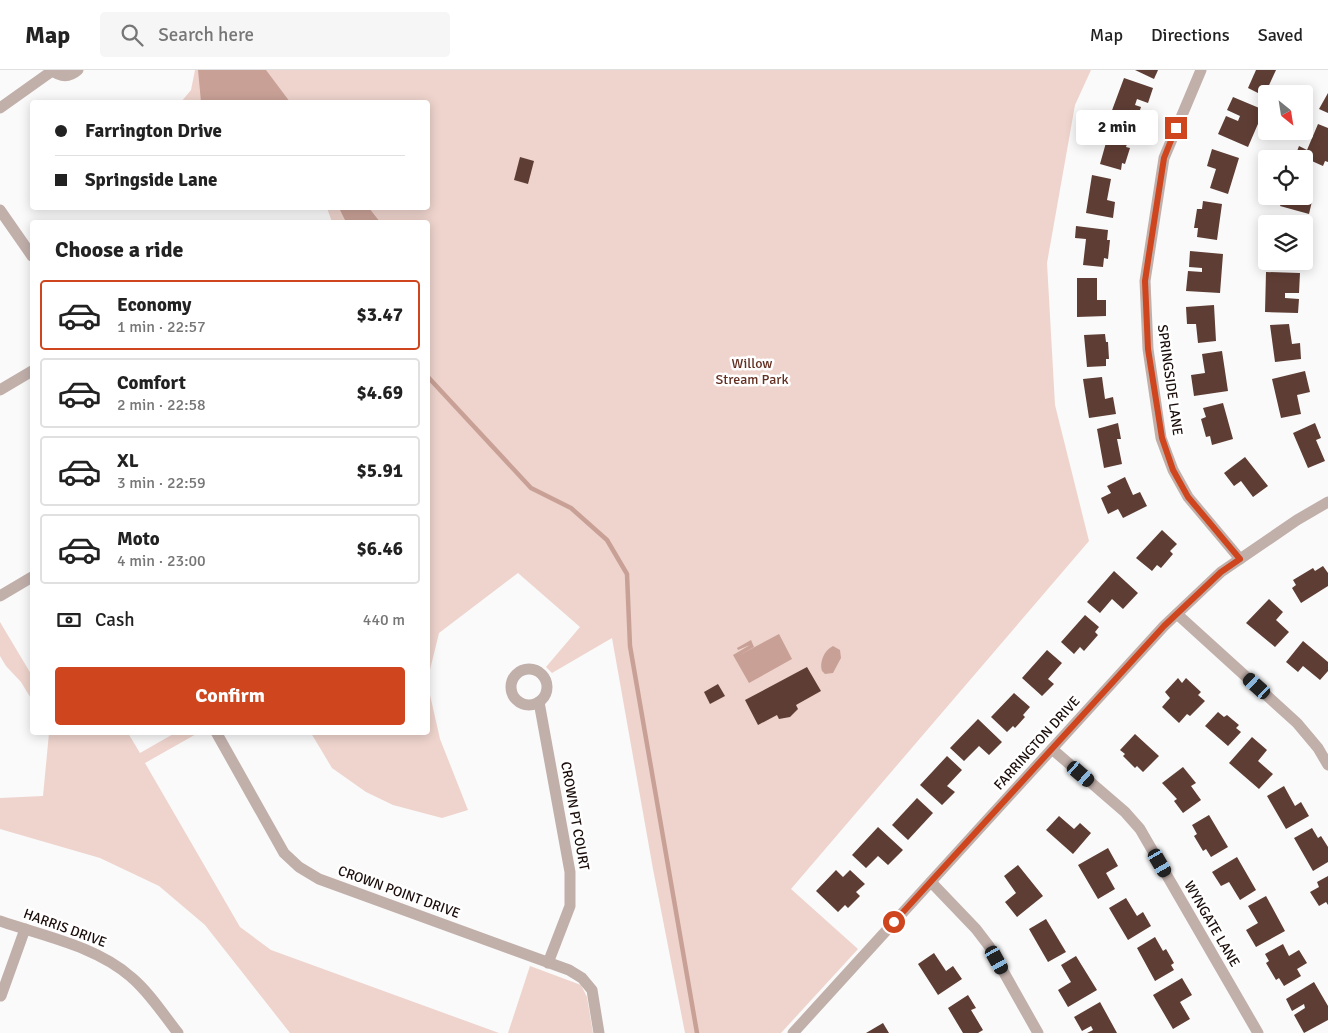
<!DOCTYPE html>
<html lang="en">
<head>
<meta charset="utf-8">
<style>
  body { margin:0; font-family:Signika,sans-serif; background:#f6f6f6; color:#222; height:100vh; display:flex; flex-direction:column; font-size:19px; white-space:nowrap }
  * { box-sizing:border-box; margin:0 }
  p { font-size:16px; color:#767676 }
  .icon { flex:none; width:28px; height:28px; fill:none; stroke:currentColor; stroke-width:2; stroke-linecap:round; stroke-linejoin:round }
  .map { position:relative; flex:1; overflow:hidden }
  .panel { position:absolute; left:30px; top:150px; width:400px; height:515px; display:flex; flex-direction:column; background:#fff; border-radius:5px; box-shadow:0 2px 12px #0003 }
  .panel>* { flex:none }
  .banner { position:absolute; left:30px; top:30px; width:400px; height:110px; border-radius:5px; box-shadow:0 2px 12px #0003; display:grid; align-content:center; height:110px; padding:0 25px; background:#fff }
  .needle { width:32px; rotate:150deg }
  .tools { position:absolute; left:1258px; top:15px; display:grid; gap:10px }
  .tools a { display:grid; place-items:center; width:55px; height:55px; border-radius:5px; background:#fff; box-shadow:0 2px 12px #0003; font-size:25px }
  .end { position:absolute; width:22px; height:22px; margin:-11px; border:6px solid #ce451e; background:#fff; box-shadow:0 0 0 2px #fff }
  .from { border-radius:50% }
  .bubble { position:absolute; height:35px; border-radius:5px; background:#fff; box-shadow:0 2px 12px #0003; font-size:16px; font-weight:700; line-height:35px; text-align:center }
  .car { position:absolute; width:15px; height:30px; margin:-15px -8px; border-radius:6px; box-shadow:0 0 4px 1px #0007; background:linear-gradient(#222 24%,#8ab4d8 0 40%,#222 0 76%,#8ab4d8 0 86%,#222 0) }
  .banner b { display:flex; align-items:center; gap:18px; height:48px; font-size:19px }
  .banner b+b { border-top:1px solid #e0e0e0 }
  .banner i { width:12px; height:12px; background:#222 }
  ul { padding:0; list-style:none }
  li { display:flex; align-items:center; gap:15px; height:70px; margin:0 10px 8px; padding:0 15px; border:2px solid #e0e0e0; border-radius:5px }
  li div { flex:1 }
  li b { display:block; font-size:19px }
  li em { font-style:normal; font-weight:700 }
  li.selected { border-color:#ce451e }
  li>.icon { width:45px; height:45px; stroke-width:1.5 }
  h2 { padding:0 25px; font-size:22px; line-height:60px }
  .pay { display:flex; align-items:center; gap:12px; height:55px; padding:0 25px; font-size:19px }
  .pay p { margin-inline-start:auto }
  .primary-button { display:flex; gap:10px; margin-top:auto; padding:10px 25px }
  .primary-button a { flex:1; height:58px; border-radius:5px; background:#ce451e; color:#fff; font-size:20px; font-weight:700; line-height:58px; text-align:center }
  header { display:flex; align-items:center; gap:30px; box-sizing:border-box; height:70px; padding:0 25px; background:#fff; border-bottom:1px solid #e0e0e0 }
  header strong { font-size:24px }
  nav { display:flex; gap:28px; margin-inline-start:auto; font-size:18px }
  .search { width:350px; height:45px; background:#f6f6f6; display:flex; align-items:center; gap:12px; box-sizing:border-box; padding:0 18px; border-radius:5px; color:#767676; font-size:19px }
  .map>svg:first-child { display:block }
  .green { fill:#eed4cd }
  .water { fill:#c8a096 }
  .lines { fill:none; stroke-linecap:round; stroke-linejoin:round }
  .stream { stroke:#c8a096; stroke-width:4.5 }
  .building { fill:#5e3d34 }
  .street { stroke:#c1afaa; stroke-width:11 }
  .route { stroke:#ce451e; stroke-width:6 }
  .labels { text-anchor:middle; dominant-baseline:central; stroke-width:5; stroke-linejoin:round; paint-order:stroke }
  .park-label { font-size:14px; fill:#632f21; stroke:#fff }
  .street-label { font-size:14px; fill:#1a0d0a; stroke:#fff }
</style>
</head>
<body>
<header>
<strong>Map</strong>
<div class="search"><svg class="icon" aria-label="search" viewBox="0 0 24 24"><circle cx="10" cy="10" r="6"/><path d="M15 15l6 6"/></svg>Search here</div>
<nav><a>Map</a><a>Directions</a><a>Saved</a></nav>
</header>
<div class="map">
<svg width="1328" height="963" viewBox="0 0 1328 963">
  <rect width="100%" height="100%" fill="#fafafa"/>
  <g class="green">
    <polygon points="195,0 1091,0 1075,35 1047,193 1055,335 1089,471 791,819 858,879 781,963 685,963 653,799 612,568 552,603 546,597 580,557 518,503 439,563 428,608 428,152 332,152 327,138 428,138 428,32 181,32 191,20"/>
    <polygon points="0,552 31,604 32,604 32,630 21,612 6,596 0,586"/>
    <polygon points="428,616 440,669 468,740 442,748 393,735 366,722 332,698 311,663 428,662"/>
    <polygon points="49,663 128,663 140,683 175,663 198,663 145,693 240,857 271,880 499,963 290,963 205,855 159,816 100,788 0,759 0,728 43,726"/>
    <polygon points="530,896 581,915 587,927 593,963 508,963"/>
  </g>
  <g class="water">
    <polygon points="198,0 266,0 290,32 201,32"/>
    <polygon points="339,138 369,138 380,152 346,152"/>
    <polygon points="779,564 792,589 749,613 733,585 750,575 738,580 737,578 751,570 754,577 738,586"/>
    <path d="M 833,576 L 840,580 L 841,588 L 833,603 L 825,604 L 822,601 C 819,593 824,580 833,576 Z"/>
  </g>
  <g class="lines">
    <polyline class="stream" points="428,307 531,418 571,438 607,470 627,504 630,576 697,963"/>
  </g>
  <g class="building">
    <polygon points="1135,0 1158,0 1154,9"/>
    <polygon points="1256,0 1276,0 1264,26 1248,18"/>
    <polygon points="1124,8 1153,18 1148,33 1137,29 1135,35 1141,37 1136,52 1111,43"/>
    <polygon points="1328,23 1328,43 1319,39"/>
    <polygon points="1233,27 1264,40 1248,77 1218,64 1226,46 1238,51 1240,46 1227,40"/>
    <polygon points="1318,54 1328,58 1328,92 1325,91 1323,96 1296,84 1299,76 1307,80"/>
    <polygon points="1109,62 1129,68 1126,77 1130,78 1125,94 1122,93 1121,100 1100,94"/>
    <polygon points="1212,79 1239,88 1228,124 1210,118 1216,99 1207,96"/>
    <polygon points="520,87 534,91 528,114 514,110"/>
    <polygon points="1304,102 1313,105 1306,124 1313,127 1309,144 1280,136 1284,126 1304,126"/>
    <polygon points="1092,105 1111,109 1107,130 1115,132 1113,148 1086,143"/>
    <polygon points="1203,131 1222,134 1217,170 1197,167 1198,158 1194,158 1197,139 1202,139"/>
    <polygon points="1076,156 1108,160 1107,170 1110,170 1108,189 1104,188 1103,197 1083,195 1086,169 1075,168"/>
    <polygon points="1190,181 1223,184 1220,223 1186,221 1188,201 1202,202 1202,198 1189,197"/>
    <polygon points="1266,202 1300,203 1299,223 1285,223 1285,228 1299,229 1298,243 1265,242"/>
    <polygon points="1077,208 1097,208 1097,230 1106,230 1106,246 1077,247"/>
    <polygon points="1214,235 1216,271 1198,273 1196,254 1187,254 1186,237"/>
    <polygon points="1289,254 1292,274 1300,273 1301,289 1275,292 1270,255"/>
    <polygon points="1105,264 1106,272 1108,272 1109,289 1106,289 1106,296 1087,297 1084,265"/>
    <polygon points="1222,281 1228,321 1194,326 1191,305 1205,303 1202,284"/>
    <polygon points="1305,301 1310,322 1297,325 1301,344 1281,348 1272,309"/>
    <polygon points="1102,307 1105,329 1113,327 1116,344 1089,348 1083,309"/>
    <polygon points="1223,333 1233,369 1212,375 1210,366 1206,367 1201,349 1206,347 1203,338"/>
    <polygon points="1118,353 1121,369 1117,369 1122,394 1104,398 1097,359"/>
    <polygon points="1315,353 1321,368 1316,370 1325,391 1308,398 1293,363"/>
    <polygon points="1245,387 1268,416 1253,427 1241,411 1234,416 1224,403"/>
    <polygon points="1125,407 1133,425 1140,422 1147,436 1123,448 1118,439 1108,444 1101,428 1111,423 1107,416"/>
    <polygon points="1162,460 1177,474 1170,481 1173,484 1161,498 1157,495 1152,501 1136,488"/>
    <polygon points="1323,496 1328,503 1328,516 1301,533 1292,518 1296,515 1293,510 1313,498 1315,501"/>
    <polygon points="1114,501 1138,523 1123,539 1112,529 1100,543 1087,532"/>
    <polygon points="1269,529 1283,542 1276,550 1289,562 1275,577 1246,553"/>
    <polygon points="1085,545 1099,557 1095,562 1098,565 1084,581 1080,577 1074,584 1061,572"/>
    <polygon points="1303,571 1328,592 1328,601 1320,610 1303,596 1298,602 1286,592"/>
    <polygon points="1047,580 1062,593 1048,609 1054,614 1042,626 1022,608"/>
    <polygon points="807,597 821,621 796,635 798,639 790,647 779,649 777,645 758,655 745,630"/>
    <polygon points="1178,608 1182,613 1186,608 1201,622 1198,625 1205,631 1190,646 1187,644 1179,653 1162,637 1170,628 1165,622"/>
    <polygon points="718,614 725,626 710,634 704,622"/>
    <polygon points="1014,623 1030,637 1023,645 1025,647 1015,658 1013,656 1007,662 991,647"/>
    <polygon points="1218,642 1224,647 1227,645 1239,655 1236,658 1241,662 1228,676 1205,656"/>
    <polygon points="978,649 1002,672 989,685 979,676 964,691 950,678"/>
    <polygon points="1135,664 1159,686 1143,702 1137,696 1135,698 1123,686 1125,684 1120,680"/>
    <polygon points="1252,667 1267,680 1258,691 1273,704 1259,719 1229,693"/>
    <polygon points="947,686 962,700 947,716 955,722 942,735 920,715"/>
    <polygon points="1183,697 1196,713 1191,716 1201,730 1183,743 1174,731 1177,729 1162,713"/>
    <polygon points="1284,716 1295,736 1301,732 1309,746 1286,759 1267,726"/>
    <polygon points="917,728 933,743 908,770 892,755"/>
    <polygon points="1209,745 1228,777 1211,787 1206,779 1203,781 1194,766 1197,764 1192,755"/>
    <polygon points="1059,746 1074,759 1080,753 1091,763 1073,784 1046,760"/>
    <polygon points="878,757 903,780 888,795 878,786 866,798 852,785"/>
    <polygon points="1312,758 1318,768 1321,766 1328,777 1328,792 1313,801 1294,768"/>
    <polygon points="1108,778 1118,796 1106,803 1115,819 1098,829 1078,795"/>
    <polygon points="1237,787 1256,820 1240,830 1229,812 1221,816 1212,802"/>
    <polygon points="1018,795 1043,826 1017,847 1005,832 1016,823 1004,806"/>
    <polygon points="836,800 843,807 850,800 865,814 856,822 860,826 848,838 845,835 838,842 816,821"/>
    <polygon points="1328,806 1328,835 1326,832 1319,836 1310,822 1319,817 1317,812"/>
    <polygon points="1266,826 1285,861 1256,877 1246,860 1258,853 1248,836"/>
    <polygon points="1126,828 1137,846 1143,842 1151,856 1128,870 1109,838"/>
    <polygon points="1046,849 1066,882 1048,892 1029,859"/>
    <polygon points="1155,867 1163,881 1166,879 1174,893 1171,895 1174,900 1155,911 1137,878"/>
    <polygon points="1283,874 1289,886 1299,880 1307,893 1297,899 1301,906 1284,916 1279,908 1276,910 1266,893 1269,891 1265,884"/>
    <polygon points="934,883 946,901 953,896 962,909 938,925 918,894"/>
    <polygon points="1076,886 1097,920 1068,937 1058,920 1071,912 1061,895"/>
    <polygon points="1182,908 1192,925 1180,932 1190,949 1173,959 1153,925"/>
    <polygon points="1314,912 1328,936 1328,950 1304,963 1294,945 1305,938 1304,934 1292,941 1286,929"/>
    <polygon points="968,925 976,938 971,940 983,960 978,963 963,963 948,938"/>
    <polygon points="1100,932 1117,963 1087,963 1093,960 1091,956 1082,961 1074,947"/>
    <polygon points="883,953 889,963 866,963"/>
  </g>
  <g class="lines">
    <g class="street">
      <path d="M 51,0 C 60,7 69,8 78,0"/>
      <polyline points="1201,0 1164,88 1145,211 1148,279 1161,368 1173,400 1188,427 1240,489"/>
      <polyline points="0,38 52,1"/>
      <polyline points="0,140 32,186"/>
      <polyline points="0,320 32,301"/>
      <polyline points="0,526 32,507"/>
      <polyline points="1177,544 1297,653 1318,678 1328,695"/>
      <circle cx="529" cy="617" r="18"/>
      <polyline points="539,632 570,802 570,836 548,893"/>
      <polyline points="216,662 284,783 299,797 319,809 569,900 582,908 592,920 599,963"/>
      <polyline points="1052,679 1125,742 1140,759 1258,963"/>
      <polyline points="931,812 976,859 989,876 1038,963"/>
      <path d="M 0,851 C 43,866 96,876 131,907 C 149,922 163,944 178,963"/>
      <polyline points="1,926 25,859"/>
      <polyline points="793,963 1164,556 1221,502 1297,450 1328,432"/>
    </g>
  </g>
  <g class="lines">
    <polyline class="route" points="894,852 1164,556 1221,502 1240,489 1188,427 1173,400 1162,368 1148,279 1145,211 1148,191 1164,88 1176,58"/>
  </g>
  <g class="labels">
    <g class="park-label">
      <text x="752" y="293">Willow<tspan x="752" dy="16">Stream Park</tspan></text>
    </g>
    <g class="street-label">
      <text transform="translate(1170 310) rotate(82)">SPRINGSIDE LANE</text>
      <text transform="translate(1037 673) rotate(-48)">FARRINGTON DRIVE</text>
      <text transform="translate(575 746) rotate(80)">CROWN PT COURT</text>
      <text transform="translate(399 822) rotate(20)">CROWN POINT DRIVE</text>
      <text transform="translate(1212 854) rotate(60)">WYNGATE LANE</text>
      <text transform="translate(65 858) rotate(20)">HARRIS DRIVE</text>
    </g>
  </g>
</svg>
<div class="tools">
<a><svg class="needle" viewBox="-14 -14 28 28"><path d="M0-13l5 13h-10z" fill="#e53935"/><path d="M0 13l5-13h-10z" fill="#767676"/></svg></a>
<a><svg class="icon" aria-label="locate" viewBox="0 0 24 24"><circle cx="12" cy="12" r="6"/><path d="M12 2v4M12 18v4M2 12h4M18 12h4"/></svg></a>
<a><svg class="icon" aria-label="layers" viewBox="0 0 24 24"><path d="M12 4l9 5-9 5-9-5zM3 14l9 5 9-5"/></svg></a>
</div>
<i class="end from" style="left:894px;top:852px"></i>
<i class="end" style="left:1176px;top:58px"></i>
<div class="bubble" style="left:1076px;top:40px;width:82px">2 min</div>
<i class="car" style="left:1257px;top:616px;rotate:312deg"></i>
<i class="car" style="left:1081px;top:704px;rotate:131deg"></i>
<i class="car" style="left:1160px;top:793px;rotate:150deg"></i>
<i class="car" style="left:997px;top:890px;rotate:151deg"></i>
<div class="banner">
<b><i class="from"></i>Farrington Drive</b>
<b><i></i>Springside Lane</b>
</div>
<section class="panel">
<h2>Choose a ride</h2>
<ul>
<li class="selected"><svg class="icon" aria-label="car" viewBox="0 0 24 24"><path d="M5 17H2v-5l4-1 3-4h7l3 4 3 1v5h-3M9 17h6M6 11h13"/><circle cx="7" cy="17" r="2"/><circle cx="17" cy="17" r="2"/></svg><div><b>Economy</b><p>1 min · 22:57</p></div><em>$3.47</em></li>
<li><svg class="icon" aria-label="car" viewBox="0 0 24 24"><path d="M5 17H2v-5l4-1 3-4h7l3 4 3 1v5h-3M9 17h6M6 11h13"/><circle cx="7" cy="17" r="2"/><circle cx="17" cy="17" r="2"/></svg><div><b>Comfort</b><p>2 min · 22:58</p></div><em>$4.69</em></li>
<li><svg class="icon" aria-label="car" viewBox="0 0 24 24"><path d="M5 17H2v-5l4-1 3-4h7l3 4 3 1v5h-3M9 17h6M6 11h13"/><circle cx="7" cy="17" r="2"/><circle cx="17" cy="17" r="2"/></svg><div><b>XL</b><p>3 min · 22:59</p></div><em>$5.91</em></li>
<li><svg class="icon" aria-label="car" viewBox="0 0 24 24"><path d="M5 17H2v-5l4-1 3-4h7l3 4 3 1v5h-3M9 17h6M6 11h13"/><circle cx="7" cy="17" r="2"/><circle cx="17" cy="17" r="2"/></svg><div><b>Moto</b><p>4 min · 23:00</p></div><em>$6.46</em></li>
</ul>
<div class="pay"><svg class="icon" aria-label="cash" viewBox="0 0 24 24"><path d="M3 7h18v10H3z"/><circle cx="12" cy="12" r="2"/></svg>Cash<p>440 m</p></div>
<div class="primary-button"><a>Confirm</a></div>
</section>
</div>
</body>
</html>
